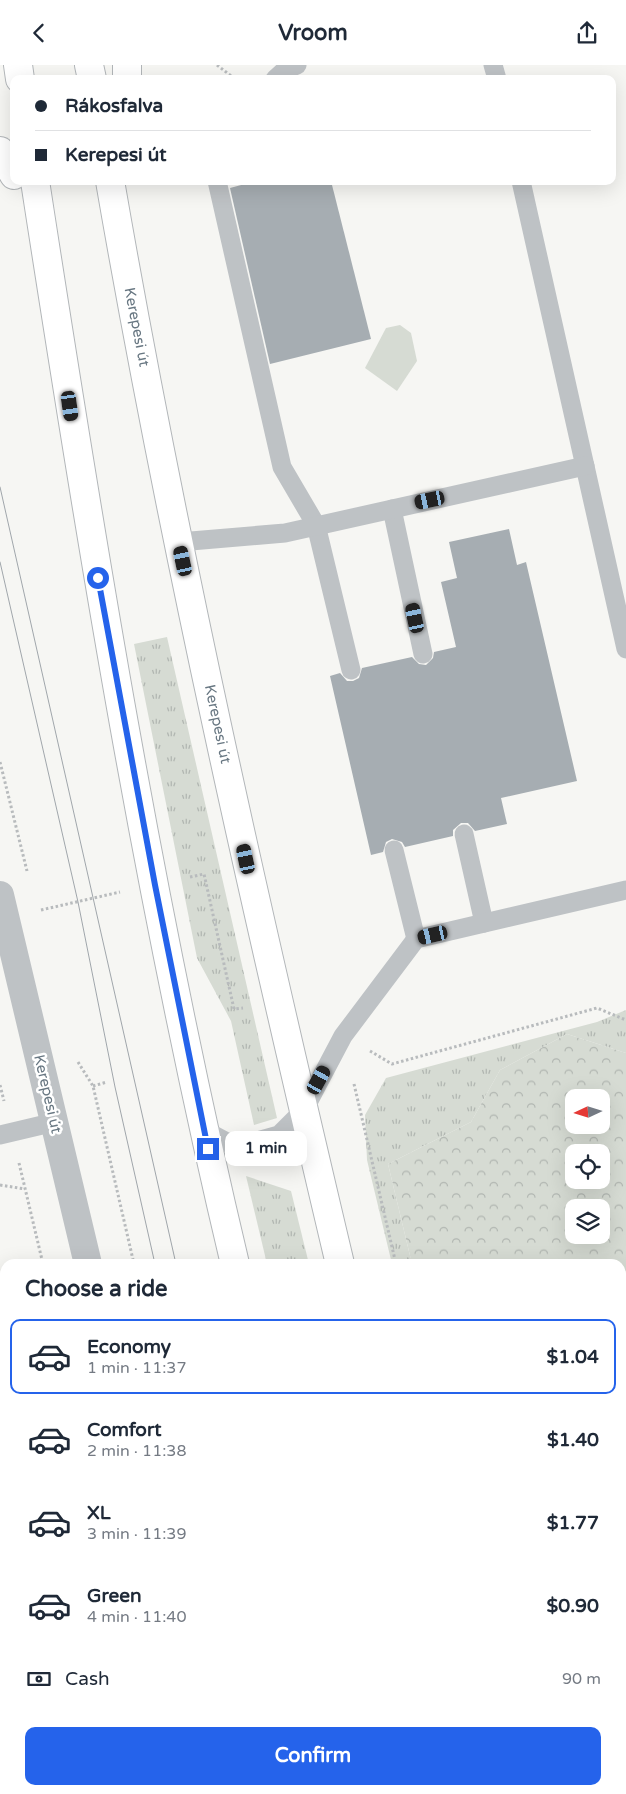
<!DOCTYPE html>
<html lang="en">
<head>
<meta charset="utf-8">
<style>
  body { margin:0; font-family:"Varela Round",sans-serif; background:#f6f6f7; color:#1f2937; height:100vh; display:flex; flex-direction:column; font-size:19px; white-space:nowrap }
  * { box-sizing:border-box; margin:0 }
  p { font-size:16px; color:#747a83 }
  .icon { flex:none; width:28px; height:28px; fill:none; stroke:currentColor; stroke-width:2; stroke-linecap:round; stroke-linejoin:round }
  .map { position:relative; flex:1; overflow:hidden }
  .panel { position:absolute; left:0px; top:1194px; width:626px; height:536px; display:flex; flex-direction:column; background:#fff; border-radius:15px 15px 0 0; box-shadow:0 5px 20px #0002 }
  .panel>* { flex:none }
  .top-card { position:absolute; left:10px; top:10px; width:606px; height:110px; border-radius:10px; box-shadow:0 5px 20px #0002; display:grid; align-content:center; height:110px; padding:0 25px; background:#fff }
  .needle { width:32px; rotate:266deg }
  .buttons { position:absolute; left:565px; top:1024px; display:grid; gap:10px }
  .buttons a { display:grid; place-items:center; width:45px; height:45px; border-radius:10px; background:#fff; box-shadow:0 5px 20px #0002; font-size:25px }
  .end { position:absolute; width:22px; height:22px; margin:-11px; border:6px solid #2563eb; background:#fff; box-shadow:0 0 0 2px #fff }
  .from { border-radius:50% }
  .bubble { position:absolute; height:35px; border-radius:10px; background:#fff; box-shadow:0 5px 20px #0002; font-size:16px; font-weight:700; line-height:35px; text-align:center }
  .car { position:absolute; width:15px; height:30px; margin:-15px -8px; border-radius:6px; box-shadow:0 0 4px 1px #0007; background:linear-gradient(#222 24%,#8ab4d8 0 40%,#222 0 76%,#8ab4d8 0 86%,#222 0) }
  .top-card b { display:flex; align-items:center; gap:18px; height:48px; font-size:19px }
  .top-card b+b { border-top:1px solid #e0e1e3 }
  .top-card i { width:12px; height:12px; background:#1f2937 }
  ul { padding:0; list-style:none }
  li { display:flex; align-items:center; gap:15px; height:75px; margin:0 10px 8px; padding:0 15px; border:2px solid transparent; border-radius:10px }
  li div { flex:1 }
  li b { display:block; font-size:19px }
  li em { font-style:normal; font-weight:700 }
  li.selected { border-color:#2563eb }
  li>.icon { width:45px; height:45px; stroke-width:1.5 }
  h2 { padding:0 25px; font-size:22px; line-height:60px }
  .pay { display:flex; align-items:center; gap:12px; height:55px; padding:0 25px; font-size:19px }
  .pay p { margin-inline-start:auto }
  .cta { display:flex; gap:10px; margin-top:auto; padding:10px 25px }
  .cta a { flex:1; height:58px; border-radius:10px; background:#2563eb; color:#fff; font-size:20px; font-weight:700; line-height:58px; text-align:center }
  header { display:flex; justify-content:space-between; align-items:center; height:65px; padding:0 25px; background:#fff; font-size:22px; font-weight:700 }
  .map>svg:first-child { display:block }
  .grass { fill:url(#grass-tufts) }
  .forest { fill:url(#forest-crowns); fill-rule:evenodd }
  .park { fill:#d6dbd3 }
  .building { fill:#a6adb2 }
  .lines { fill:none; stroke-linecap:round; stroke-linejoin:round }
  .primary-casing { stroke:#b2b6b9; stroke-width:30 }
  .path { stroke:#b8bbbd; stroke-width:3; stroke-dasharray:2.5 2.5; stroke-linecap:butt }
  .lane { stroke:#bec2c5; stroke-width:19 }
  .street { stroke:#bec2c5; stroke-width:28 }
  .primary { stroke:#fff; stroke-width:28 }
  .tram { stroke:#a0a6ab; stroke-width:1 }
  .route { stroke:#2563eb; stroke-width:6 }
  .labels { text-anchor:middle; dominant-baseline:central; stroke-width:5; stroke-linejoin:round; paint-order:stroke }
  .street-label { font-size:15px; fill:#687782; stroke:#fff }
</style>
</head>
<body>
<header><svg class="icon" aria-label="back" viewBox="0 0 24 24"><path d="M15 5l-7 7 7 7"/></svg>Vroom<svg class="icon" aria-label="share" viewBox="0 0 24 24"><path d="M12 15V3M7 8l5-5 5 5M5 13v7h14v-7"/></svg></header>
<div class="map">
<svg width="626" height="1729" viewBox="0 0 626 1729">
  <defs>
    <pattern id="grass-tufts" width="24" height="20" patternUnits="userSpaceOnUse" patternTransform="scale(1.25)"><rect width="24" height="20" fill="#d6dbd3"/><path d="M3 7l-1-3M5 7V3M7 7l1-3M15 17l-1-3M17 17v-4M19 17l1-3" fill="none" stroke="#b1b6b1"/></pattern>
    <pattern id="forest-crowns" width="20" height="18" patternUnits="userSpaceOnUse" patternTransform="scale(1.25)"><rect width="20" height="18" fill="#d6dbd3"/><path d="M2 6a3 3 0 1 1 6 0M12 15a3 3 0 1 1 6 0" fill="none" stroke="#b1b6b1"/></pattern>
  </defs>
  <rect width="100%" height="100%" fill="#f6f6f3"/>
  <g class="grass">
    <polygon points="167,572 277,1053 254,1060 231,956 197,893 134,579"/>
    <polygon points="626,945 626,988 567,969 500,1005 471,1057 388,1099 412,1199 392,1199 367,1095 365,1050 386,1013 597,957"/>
    <polygon points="246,1111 291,1126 309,1199 267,1199"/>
    <polygon points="626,1700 626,1729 591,1729 590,1725 621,1725 621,1701"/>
    <polygon points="391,1725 434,1725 435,1729 392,1729"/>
  </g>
  <g class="forest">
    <path d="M 567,969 L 626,988 L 626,1475 L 621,1476 L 621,1199 L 412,1199 L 388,1099 L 471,1057 L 500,1005 ZM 574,1032 L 601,1032 L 601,1060 L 574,1060 ZM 574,1088 L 601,1088 L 601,1115 L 574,1115 ZM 574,1142 L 601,1142 L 601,1170 L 574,1170 Z"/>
    <polygon points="621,1492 626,1514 626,1700 621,1701"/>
    <polygon points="541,1725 590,1725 591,1729 542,1729"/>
  </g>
  <g class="park">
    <polygon points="400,260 411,268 417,296 397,326 365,303 386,263"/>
    <polygon points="5,1549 5,1692 0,1693 0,1550"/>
  </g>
  <g class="building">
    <polygon points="256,116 331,116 371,274 270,299 230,123"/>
    <polygon points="509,464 517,500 526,497 577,716 501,733 507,759 475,766 468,758 461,758 453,765 453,771 405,782 402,777 392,774 386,777 383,787 371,790 330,611 340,608 347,616 353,616 359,613 362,603 412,592 419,599 426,600 433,593 434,587 456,582 441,517 457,513 449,477"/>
  </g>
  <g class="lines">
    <g class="primary-casing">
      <g id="primary">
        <polyline points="18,0 20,14"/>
        <polyline points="89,0 92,14"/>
        <polyline points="127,14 127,0"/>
        <polyline points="0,86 14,110"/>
        <path d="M 35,116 C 91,479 150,842 235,1199"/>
        <path d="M 110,116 C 173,480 255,840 340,1199"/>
        <polyline points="361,1725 362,1729"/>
        <polyline points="466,1725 467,1729"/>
      </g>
    </g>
    <g class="path">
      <polyline points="217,0 235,14"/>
      <polyline points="0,697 27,806"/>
      <polyline points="190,812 204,809 234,944 243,943"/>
      <polyline points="41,845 120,827"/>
      <polyline points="370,986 392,999 597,943 626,955"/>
      <polyline points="78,997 93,1021 134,1199"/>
      <polyline points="354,1019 396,1199"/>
      <polyline points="0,1020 4,1036"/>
      <polyline points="93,1021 107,1017"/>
      <polyline points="19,1098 43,1199"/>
      <polyline points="0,1120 25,1124"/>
      <polyline points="0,1318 5,1317"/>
      <polyline points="0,1474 5,1472"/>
      <polyline points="167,1725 168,1729"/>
      <polyline points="256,1725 256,1729"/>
      <polyline points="518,1725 519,1729"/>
    </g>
    <g class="lane">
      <polyline points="493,0 497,14"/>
      <polyline points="275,14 285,5 297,0"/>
      <polyline points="217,116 282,402 316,460 351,605"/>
      <polyline points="521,116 626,584"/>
      <polyline points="392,444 423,589"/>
      <polyline points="179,477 285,468 585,401"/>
      <polyline points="464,769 484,858"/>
      <polyline points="394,785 416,874"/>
      <polyline points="204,1065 236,1082 279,1070 304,1045 343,971 416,874 626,825"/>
      <polyline points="0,1070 55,1057"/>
    </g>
    <g class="street">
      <polyline points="0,830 88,1199"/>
      <polyline points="213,1725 213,1729"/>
    </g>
    <use href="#primary" class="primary"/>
    <g class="tram">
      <polyline points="0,422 176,1199"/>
      <polyline points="0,497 78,837 115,1022 155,1199"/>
      <polyline points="274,1725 275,1729"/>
      <polyline points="299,1725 300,1729"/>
    </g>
  </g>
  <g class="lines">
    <polyline class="route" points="98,513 155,820 208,1084"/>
  </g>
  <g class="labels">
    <g class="street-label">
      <text transform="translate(137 262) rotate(79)">Kerepesi út</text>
      <text transform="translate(218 659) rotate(78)">Kerepesi út</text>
      <text transform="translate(48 1029) rotate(77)">Kerepesi út</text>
    </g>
  </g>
</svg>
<div class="buttons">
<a><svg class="needle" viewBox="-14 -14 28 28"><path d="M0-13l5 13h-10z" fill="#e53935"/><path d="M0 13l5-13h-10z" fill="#747a83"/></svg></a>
<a><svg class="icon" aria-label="locate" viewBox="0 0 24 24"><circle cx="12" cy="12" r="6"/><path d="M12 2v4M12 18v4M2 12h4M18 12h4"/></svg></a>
<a><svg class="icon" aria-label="layers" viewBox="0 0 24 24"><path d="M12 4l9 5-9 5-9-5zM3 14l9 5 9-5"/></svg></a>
</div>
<i class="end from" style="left:98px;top:513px"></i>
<i class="end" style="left:208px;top:1084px"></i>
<div class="bubble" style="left:225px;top:1066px;width:82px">1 min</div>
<i class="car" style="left:70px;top:341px;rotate:172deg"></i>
<i class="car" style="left:430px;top:435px;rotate:258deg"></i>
<i class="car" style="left:183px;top:496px;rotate:348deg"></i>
<i class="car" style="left:415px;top:553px;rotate:348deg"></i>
<i class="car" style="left:246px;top:794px;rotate:348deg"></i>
<i class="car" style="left:433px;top:870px;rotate:257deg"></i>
<i class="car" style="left:319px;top:1015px;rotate:29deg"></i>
<div class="top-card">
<b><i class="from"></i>Rákosfalva</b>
<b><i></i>Kerepesi út</b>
</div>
<section class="panel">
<h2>Choose a ride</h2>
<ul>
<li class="selected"><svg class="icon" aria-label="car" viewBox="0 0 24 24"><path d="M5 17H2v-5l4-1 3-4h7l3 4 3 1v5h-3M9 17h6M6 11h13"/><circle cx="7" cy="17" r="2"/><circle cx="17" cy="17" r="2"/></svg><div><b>Economy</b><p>1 min · 11:37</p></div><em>$1.04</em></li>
<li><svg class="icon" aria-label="car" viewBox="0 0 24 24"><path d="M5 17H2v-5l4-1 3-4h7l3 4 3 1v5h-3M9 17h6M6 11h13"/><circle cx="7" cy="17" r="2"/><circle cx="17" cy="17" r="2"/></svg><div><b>Comfort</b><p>2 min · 11:38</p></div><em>$1.40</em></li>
<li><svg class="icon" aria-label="car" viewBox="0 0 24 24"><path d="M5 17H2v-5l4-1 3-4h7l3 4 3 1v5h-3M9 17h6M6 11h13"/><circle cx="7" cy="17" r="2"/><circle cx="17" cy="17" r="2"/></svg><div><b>XL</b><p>3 min · 11:39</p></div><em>$1.77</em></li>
<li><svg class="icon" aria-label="car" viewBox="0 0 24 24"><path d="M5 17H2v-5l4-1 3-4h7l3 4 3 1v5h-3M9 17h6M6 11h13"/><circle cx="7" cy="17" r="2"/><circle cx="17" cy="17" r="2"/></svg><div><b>Green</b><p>4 min · 11:40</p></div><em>$0.90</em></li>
</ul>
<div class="pay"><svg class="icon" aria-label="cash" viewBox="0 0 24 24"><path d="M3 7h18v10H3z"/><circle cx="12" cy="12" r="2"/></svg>Cash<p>90 m</p></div>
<div class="cta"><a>Confirm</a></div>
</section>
</div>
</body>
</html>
